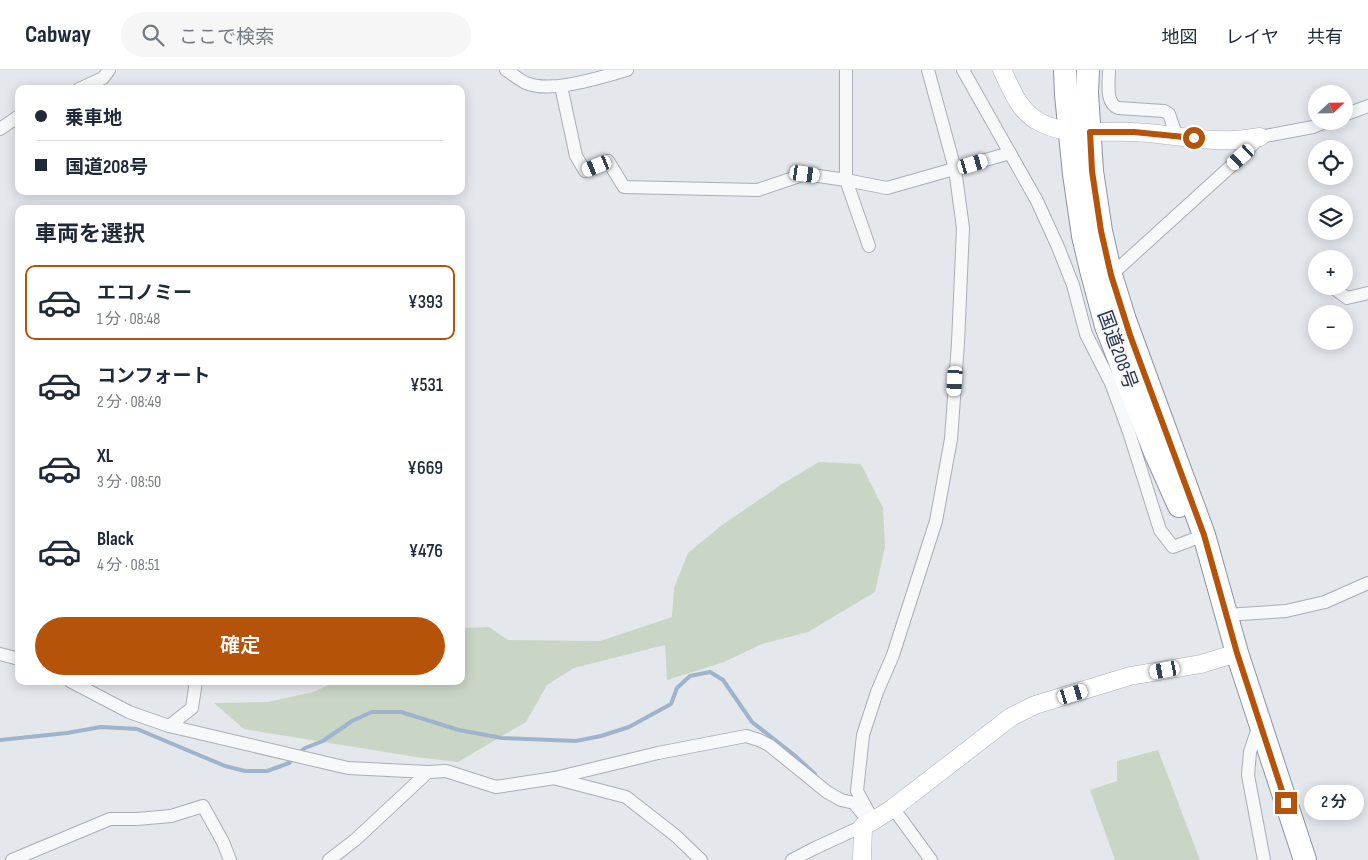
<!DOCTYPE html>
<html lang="ja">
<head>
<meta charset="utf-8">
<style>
  body { margin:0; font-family:"Sofia Sans Condensed","Noto Sans JP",sans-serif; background:#f6f6f7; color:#1f2937; height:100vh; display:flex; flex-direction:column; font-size:19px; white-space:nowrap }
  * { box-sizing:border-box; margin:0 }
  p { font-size:16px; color:#747a83 }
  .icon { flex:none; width:28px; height:28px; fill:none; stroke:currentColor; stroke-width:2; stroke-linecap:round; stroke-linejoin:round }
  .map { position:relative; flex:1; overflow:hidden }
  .panel { position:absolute; left:15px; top:135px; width:450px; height:480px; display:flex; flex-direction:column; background:#fff; border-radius:10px; box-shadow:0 2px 12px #0003 }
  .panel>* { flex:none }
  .hud { position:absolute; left:15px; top:15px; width:450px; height:110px; border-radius:10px; box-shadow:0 2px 12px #0003; display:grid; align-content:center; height:110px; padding:0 20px; background:#fff }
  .needle { width:32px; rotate:68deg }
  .fabs { position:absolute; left:1308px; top:15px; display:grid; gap:10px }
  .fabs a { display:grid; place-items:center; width:45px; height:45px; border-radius:50%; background:#fff; box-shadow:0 2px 12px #0003; font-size:25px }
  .end { position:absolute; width:22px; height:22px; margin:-11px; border:6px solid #b45309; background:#fff; box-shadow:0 0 0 2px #fff }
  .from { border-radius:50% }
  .bubble { position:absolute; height:35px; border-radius:18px; background:#fff; box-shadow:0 2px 12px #0003; font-size:16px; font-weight:600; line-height:35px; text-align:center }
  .car { position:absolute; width:15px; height:30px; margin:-15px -8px; border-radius:6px; box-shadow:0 0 4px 1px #0007; background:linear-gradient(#fff 24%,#345 0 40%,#fff 0 76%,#345 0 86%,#fff 0) }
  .hud b { display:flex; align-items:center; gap:18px; height:48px; font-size:19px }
  .hud b+b { border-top:1px solid #e0e1e3 }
  .hud i { width:12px; height:12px; background:#1f2937 }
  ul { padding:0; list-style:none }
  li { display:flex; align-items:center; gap:15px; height:75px; margin:0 10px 8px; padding:0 10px; border:2px solid transparent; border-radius:10px }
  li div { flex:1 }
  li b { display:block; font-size:19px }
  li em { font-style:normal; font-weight:600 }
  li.selected { border-color:#b45309 }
  li>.icon { width:45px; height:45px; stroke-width:1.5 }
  h2 { padding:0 20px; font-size:22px; line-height:60px }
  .action { display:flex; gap:10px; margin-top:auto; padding:10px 20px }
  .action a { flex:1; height:58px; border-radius:30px; background:#b45309; color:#fff; font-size:20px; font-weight:600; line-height:58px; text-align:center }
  header { display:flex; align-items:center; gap:30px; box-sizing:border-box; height:70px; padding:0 25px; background:#fff; border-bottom:1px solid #e0e1e3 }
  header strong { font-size:24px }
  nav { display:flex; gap:28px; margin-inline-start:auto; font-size:18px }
  .search { width:350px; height:45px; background:#f6f6f7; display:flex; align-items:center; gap:12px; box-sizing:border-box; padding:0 18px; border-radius:28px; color:#747a83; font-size:19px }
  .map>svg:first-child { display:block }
  .green { fill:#c9d6c5 }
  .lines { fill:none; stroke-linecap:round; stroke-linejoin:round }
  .stream { stroke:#9fb4cc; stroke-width:4 }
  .street-casing { stroke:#a9aeb7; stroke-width:14 }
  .secondary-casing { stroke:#a9aeb7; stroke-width:19 }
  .highway-casing { stroke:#8b94a3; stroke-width:24 }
  .street { stroke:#f7f8fa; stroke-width:12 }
  .secondary { stroke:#fff; stroke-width:18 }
  .highway { stroke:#fff; stroke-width:22 }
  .route { stroke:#b45309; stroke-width:6 }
  .labels { text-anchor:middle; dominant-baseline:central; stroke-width:4; stroke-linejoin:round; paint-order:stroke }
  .street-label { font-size:19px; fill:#2b3445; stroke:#f4f6f9 }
</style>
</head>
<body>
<header>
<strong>Cabway</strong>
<div class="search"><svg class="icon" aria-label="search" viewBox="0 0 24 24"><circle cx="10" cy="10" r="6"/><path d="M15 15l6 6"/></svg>ここで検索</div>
<nav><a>地図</a><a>レイヤ</a><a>共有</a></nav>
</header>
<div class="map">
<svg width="1368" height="790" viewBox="0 0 1368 790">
  <rect width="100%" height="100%" fill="#e4e7ec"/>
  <g class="green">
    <polygon points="819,392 861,394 883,438 885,477 875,522 808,562 762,574 724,592 667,610 665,575 574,598 547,615 526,652 458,692 416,687 244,659 214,633 268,632 313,622 338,611 461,611 461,547 464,558 489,557 508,570 600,571 672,547 674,518 688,483 722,455 782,414"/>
    <polygon points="1158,680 1200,790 1115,790 1090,720 1117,711 1117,691"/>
  </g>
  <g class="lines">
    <g class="stream">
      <polyline points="0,670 67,663 101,657 137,659 225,696 245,701 267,701 289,693 294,688"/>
      <polyline points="299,683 305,678 323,671 352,651 372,642 401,642 459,660 502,668 576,671 601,666 629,657 671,634 677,618 690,606 710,602 723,610 752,652 793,684 815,704"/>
    </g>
    <g class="street-casing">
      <g id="street">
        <path d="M 506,0 C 513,4 519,10 526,13 C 551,24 601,7 627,0"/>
        <polyline points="963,0 1037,131 1058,177 1073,215 1086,264 1111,313 1129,362 1160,460 1173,477 1194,469"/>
        <path d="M 1109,0 C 1109,12 1105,33 1118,38 L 1164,41 L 1169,44 L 1177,67"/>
        <polyline points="561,16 576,86 585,101 608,91 624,117 758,120 805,104 846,110 846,0"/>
        <polyline points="79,19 103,8 109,0"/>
        <polyline points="1344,45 1368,36"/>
        <polyline points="0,59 19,46"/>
        <polyline points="846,110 887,118 1010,83"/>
        <polyline points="846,110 869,176"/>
        <polyline points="1111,205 1241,87 1260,67 1313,57 1328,51"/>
        <polyline points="1331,216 1347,228 1368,223"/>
        <polyline points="1226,545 1286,541 1325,532 1368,513"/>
        <polyline points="0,584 19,589"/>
        <polyline points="70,611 129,642 169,656 348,698 428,702 446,701 496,717 555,708 658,683 746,666 759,670 769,675 827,722 841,730 854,733 870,753"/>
        <polyline points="1259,655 1250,682 1248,705 1264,790"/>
        <polyline points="169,656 192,638 196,611"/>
        <polyline points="557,709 626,727 676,766 701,790"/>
        <polyline points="893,738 931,790"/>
        <polyline points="869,743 857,721 863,665 877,622 893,585 936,451 951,369 958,273 963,158 955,99 928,0"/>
        <polyline points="12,790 110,749 137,749 171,746 203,736 223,772 230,790"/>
        <polyline points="329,790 355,770 428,702"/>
        <polyline points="792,790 813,779 865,755"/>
      </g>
    </g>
    <g class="secondary-casing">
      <g id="secondary">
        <path d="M 1002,0 C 1011,18 1018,39 1036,50 C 1065,68 1100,60 1133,62 C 1166,63 1200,72 1233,70 C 1242,70 1251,68 1260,67"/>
        <polyline points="862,790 863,756 873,751 893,738 1011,647 1035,635 1130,606 1201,594 1237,583"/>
      </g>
    </g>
    <g class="highway-casing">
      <g id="highway">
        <polyline points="1065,0 1066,25 1074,104 1083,166 1091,200 1106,256 1154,380 1179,436"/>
        <polyline points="1088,0 1087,23 1092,101 1101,161 1111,205 1125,250 1204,465 1237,583 1305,790"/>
      </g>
    </g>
    <use href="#street" class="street"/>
    <use href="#secondary" class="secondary"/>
    <use href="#highway" class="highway"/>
  </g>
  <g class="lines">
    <polyline class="route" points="1194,68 1134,62 1090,62 1092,101 1101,161 1111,205 1130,265 1204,465 1237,583 1286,733"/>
  </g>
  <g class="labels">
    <g class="street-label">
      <text transform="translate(1117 280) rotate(70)">国道208号</text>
    </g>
  </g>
</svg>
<div class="fabs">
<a><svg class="needle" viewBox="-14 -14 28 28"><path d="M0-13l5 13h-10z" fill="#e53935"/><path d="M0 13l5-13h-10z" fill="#747a83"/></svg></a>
<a><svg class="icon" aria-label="locate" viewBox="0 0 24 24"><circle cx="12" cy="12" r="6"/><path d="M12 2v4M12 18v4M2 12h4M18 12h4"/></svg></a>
<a><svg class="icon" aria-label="layers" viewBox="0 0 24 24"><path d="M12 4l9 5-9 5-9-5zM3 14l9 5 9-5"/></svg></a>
<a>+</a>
<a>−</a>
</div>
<i class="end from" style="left:1194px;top:68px"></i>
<i class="end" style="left:1286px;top:733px"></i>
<div class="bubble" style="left:1304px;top:715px;width:60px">2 分</div>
<i class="car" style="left:1241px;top:87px;rotate:228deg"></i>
<i class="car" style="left:973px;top:94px;rotate:74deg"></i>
<i class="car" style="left:597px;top:96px;rotate:248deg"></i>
<i class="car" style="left:805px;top:104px;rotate:98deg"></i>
<i class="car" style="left:955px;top:311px;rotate:184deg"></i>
<i class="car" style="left:1165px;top:600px;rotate:260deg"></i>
<i class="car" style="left:1073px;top:624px;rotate:73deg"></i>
<div class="hud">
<b><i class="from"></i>乗車地</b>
<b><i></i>国道208号</b>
</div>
<section class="panel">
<h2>車両を選択</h2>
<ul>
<li class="selected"><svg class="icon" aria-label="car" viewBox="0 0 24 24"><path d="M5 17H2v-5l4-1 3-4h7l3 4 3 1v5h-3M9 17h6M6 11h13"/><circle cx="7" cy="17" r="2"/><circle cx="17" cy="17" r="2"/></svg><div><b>エコノミー</b><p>1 分 · 08:48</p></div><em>¥393</em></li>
<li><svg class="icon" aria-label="car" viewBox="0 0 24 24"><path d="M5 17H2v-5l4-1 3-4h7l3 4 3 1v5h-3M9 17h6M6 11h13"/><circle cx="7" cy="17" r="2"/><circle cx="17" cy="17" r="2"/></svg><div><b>コンフォート</b><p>2 分 · 08:49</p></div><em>¥531</em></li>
<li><svg class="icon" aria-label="car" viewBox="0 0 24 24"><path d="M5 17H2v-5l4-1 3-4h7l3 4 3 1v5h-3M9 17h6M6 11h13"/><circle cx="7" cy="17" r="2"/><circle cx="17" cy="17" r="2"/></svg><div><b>XL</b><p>3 分 · 08:50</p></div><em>¥669</em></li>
<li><svg class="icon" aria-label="car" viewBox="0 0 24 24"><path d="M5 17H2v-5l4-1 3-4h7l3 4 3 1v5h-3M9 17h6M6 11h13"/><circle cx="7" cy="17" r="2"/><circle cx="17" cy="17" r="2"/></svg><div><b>Black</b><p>4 分 · 08:51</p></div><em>¥476</em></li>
</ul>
<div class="action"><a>確定</a></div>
</section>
</div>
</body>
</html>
